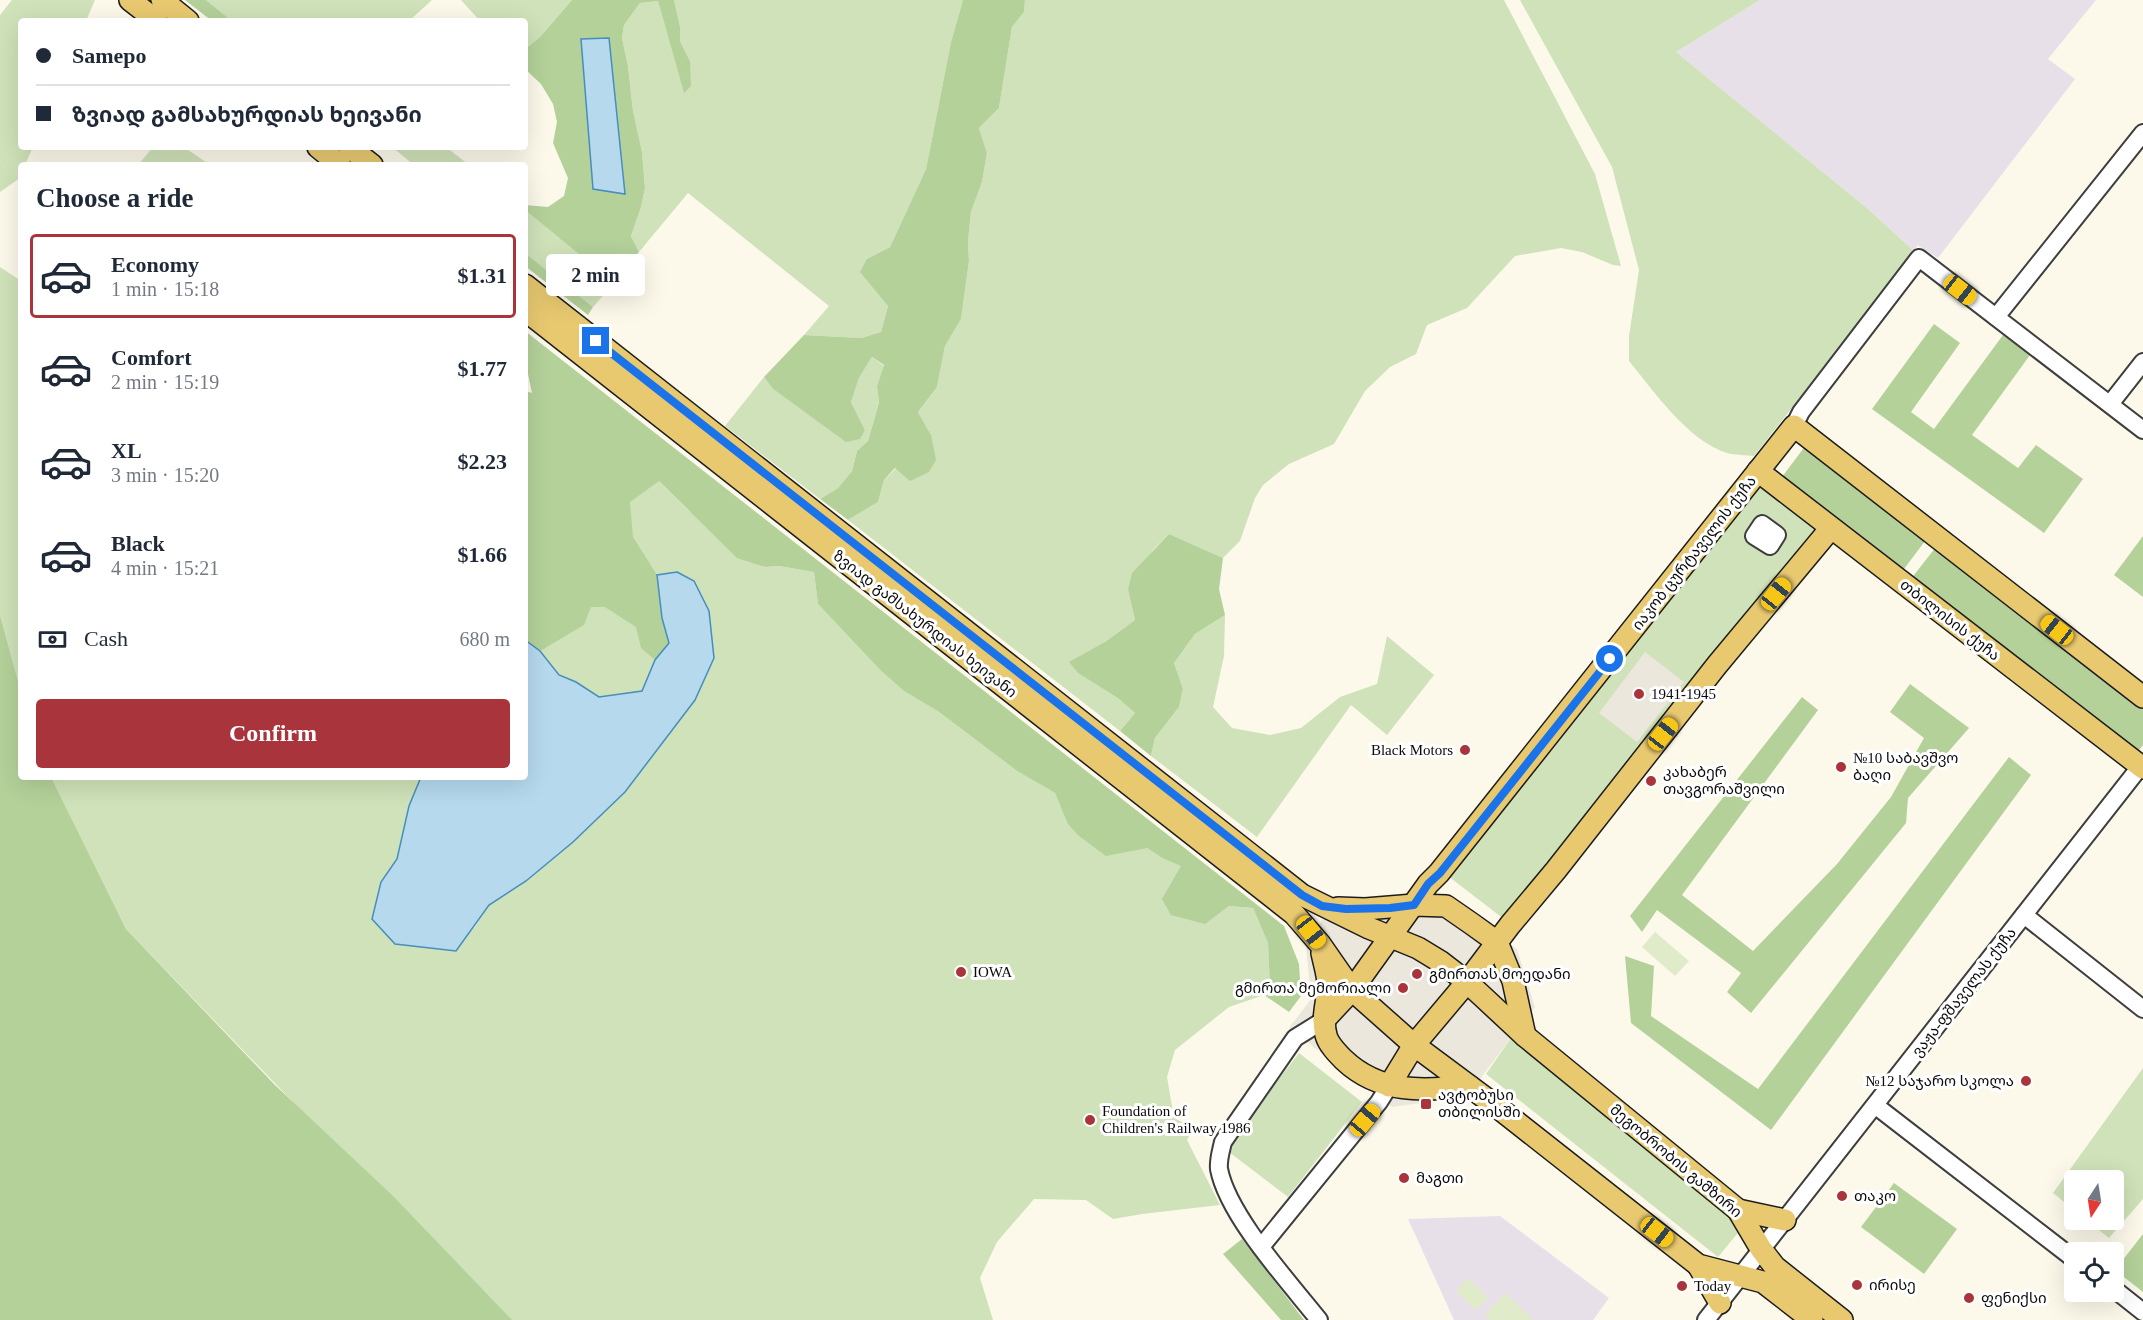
<!DOCTYPE html>
<html lang="en">
<head>
<meta charset="utf-8">
<style>
  body { margin:0; font-family:"Times New Roman","Noto Sans Georgian",serif; background:#f6f6f7; color:#1f2937; height:100vh; display:flex; flex-direction:column; font-size:22px; white-space:nowrap }
  * { box-sizing:border-box; margin:0 }
  p { font-size:20px; color:#747a83 }
  .icon { flex:none; width:33px; height:33px; fill:none; stroke:currentColor; stroke-width:2; stroke-linecap:round; stroke-linejoin:round }
  .map { position:relative; flex:1; overflow:hidden }
  .drawer { position:absolute; left:18px; top:162px; width:510px; height:618px; display:flex; flex-direction:column; background:#fff; border-radius:6px; box-shadow:0 6px 24px #0002 }
  .drawer>* { flex:none }
  .hud { position:absolute; left:18px; top:18px; width:510px; height:132px; border-radius:6px; box-shadow:0 6px 24px #0002; display:grid; align-content:center; height:132px; padding:0 18px; background:#fff }
  .needle { width:39px; rotate:192deg }
  .fabs { position:absolute; left:2064px; top:1170px; display:grid; gap:12px }
  .fabs a { display:grid; place-items:center; width:60px; height:60px; border-radius:6px; background:#fff; box-shadow:0 6px 24px #0002; font-size:30px }
  .end { position:absolute; width:27px; height:27px; margin:-14px; border:8px solid #1a73e8; background:#fff; box-shadow:0 0 0 3px #fff }
  .from { border-radius:50% }
  .bubble { position:absolute; height:42px; border-radius:6px; background:#fff; box-shadow:0 6px 24px #0002; font-size:20px; font-weight:700; line-height:42px; text-align:center }
  .car { position:absolute; width:18px; height:36px; margin:-18px -9px; border-radius:8px; box-shadow:0 0 4px 2px #0007; background:linear-gradient(#f5c518 24%,#345 0 40%,#f5c518 0 76%,#345 0 86%,#f5c518 0) }
  .hud b { display:flex; align-items:center; gap:21px; height:57px; font-size:22px }
  .hud b+b { border-top:2px solid #e0e1e3 }
  .hud i { width:15px; height:15px; background:#1f2937 }
  ul { padding:0; list-style:none }
  li { display:flex; align-items:center; gap:18px; height:84px; margin:0 12px 9px; padding:0 6px; border:3px solid transparent; border-radius:6px }
  li div { flex:1 }
  li b { display:block; font-size:22px }
  li em { font-style:normal; font-weight:700 }
  li.selected { border-color:#a9343b }
  li>.icon { width:54px; height:54px; stroke-width:1.5 }
  h2 { padding:0 18px; font-size:27px; line-height:72px }
  .pay { display:flex; align-items:center; gap:15px; height:66px; padding:0 18px; font-size:22px }
  .pay p { margin-inline-start:auto }
  .primary-button { display:flex; gap:12px; margin-top:auto; padding:12px 18px }
  .primary-button a { flex:1; height:69px; border-radius:6px; background:#a9343b; color:#fff; font-size:24px; font-weight:700; line-height:69px; text-align:center }
  .map>svg:first-child { display:block }
  .industrial { fill:#e8e0e9 }
  .green { fill:#cfe2b9 }
  .forest { fill:#b4d19a; fill-rule:evenodd }
  .pitch { fill:#e0ebca }
  .plaza { fill:#ebe7dc }
  .water { fill:#b6d9ee; stroke:#468ebc; stroke-width:1.5 }
  .lines { fill:none; stroke-linecap:round; stroke-linejoin:round }
  .minor-casing { stroke:#3e3e3e; stroke-width:20 }
  .major-casing { stroke:#1c1c1c; stroke-width:24 }
  .minor { stroke:#fff; stroke-width:16 }
  .major { stroke:#e8c970; stroke-width:21 }
  .route { stroke:#1a73e8; stroke-width:8 }
  .poi-dot { fill:#a9343b; stroke:#fff; stroke-width:2 }
  .labels { text-anchor:middle; dominant-baseline:central; stroke-width:6; stroke-linejoin:round; paint-order:stroke }
  .street-label { font-size:15px; fill:#0b0b0b; stroke:#fff }
  .poi-label { font-size:15px; fill:#0b0b0b; stroke:#fff; text-anchor:start }
</style>
</head>
<body>
<div class="map">
<svg width="2143" height="1320" viewBox="0 0 2143 1320">
  <rect width="100%" height="100%" fill="#fcf9eb"/>
  <g class="industrial">
    <polygon points="1760,0 2096,0 2048,59 2075,79 1938,258 1917,245 1915,252 1868,209 1676,52"/>
    <polygon points="1500,1216 1609,1298 1593,1320 1454,1320 1408,1219"/>
  </g>
  <g class="green">
    <polygon points="12,0 95,0 86,21 21,21 21,147 33,147 25,165 21,165 20,178 0,192 0,15"/>
    <polygon points="206,0 432,0 409,21 232,21"/>
    <polygon points="461,0 572,0 540,37 525,49 525,21 480,21"/>
    <polygon points="674,0 963,0 951,42 926,169 890,247 867,259 888,306 881,332 861,338 804,335 829,306 688,193 639,252 631,236 641,207 645,188 642,152 633,111 628,66 622,38 624,25 640,3 658,1 684,92 690,61 680,41 680,27"/>
    <polygon points="1025,0 1504,0 1595,174 1621,266 1613,265 1582,252 1561,248 1515,256 1467,308 1427,325 1416,354 1390,367 1365,391 1334,444 1289,464 1263,485 1255,498 1240,541 1223,558 1169,534 1153,550 1128,590 1135,620 1105,642 1078,673 1119,699 1135,713 1120,731 848,520 878,502 884,480 931,435 918,412 937,387 945,346 961,319 969,261 968,241 971,212 982,182 987,153 979,128 999,108 1012,27 1024,12"/>
    <path d="M 1520,0 L 1760,0 L 1676,52 L 1868,209 L 1915,252 L 1754,456 C 1746,455 1735,455 1727,453 C 1688,441 1653,390 1629,361 L 1629,336 L 1639,270 L 1612,167 Z"/>
    <polygon points="153,147 184,147 210,165 138,165"/>
    <polygon points="392,147 446,147 469,165 414,165"/>
    <polygon points="525,210 614,283 593,307 525,253"/>
    <polygon points="0,267 21,281 21,692 0,615"/>
    <polygon points="872,357 884,366 877,386 879,401 868,441 857,451 852,471 838,488 820,499 725,426 764,377 773,389 846,441 865,430 851,402 859,378"/>
    <polygon points="525,403 659,481 688,510 764,567 779,566 814,572 818,604 880,670 904,691 939,712 1017,771 1055,793 1061,807 1147,848 1162,858 1182,866 1205,923 1229,906 1253,908 1268,943 1270,988 1264,995 1229,1007 1175,1050 1167,1077 1174,1118 1194,1128 1187,1140 1220,1205 1142,1214 1113,1219 1086,1200 1034,1199 997,1242 980,1278 993,1320 0,1320 0,1183 293,1102 126,929 51,777 421,777 409,806 397,859 381,882 474,928 489,905 526,881 573,842 625,792 695,700 714,658 709,611 694,581 657,575 662,618 669,643 655,660 643,691 599,697 576,682 559,675 540,651 525,640"/>
    <polygon points="1759,483 1818,529 1509,923 1448,876"/>
    <polygon points="1225,615 1224,656 1213,707 1232,728 1270,735 1301,728 1340,697 1377,684 1387,636 1434,675 1387,735 1351,705 1257,837 1151,756 1155,738 1179,707 1183,689 1174,663 1195,634"/>
    <polygon points="1516,1031 1746,1223 1718,1257 1486,1074"/>
    <polygon points="1299,1053 1362,1102 1288,1197 1225,1149"/>
    <polygon points="2143,1068 2143,1199 2109,1238 2086,1220 2114,1220 2114,1180 2074,1180 2074,1210 2053,1193"/>
  </g>
  <g class="forest">
    <polygon points="185,0 206,0 232,21 212,21"/>
    <path d="M 572,0 L 674,0 L 680,27 L 680,41 L 690,61 L 691,86 L 684,93 L 658,1 L 640,3 L 624,25 L 622,38 L 628,66 L 633,111 L 642,152 L 645,188 L 641,207 L 631,236 L 639,252 L 614,283 L 525,210 L 525,205 L 548,207 L 564,196 L 568,178 L 553,143 L 557,122 L 553,104 L 541,84 L 525,69 L 525,49 L 540,37 ZM 582,39 L 625,194 L 624,194 L 593,189 Z"/>
    <polygon points="963,0 1025,0 1024,12 1012,27 999,108 979,128 987,153 982,182 971,212 968,241 969,261 961,319 945,346 937,387 918,412 931,435 936,460 929,472 910,481 895,468 884,480 878,502 848,520 820,499 838,488 852,471 857,451 868,441 879,402 877,386 884,365 872,357 859,378 851,402 865,430 860,439 846,442 773,389 764,377 804,335 861,338 881,332 888,306 860,272 867,259 890,247 926,169 951,42"/>
    <polygon points="525,253 593,307 588,315 525,266"/>
    <polygon points="1934,324 1960,343 1911,412 1934,429 2003,335 2030,355 1972,435 2018,468 2036,445 2083,479 2044,533 1872,409"/>
    <polygon points="525,331 1284,926 1299,964 1301,996 1289,1012 1264,995 1270,988 1268,943 1253,908 1229,906 1205,924 1171,915 1162,899 1181,866 1162,858 1147,848 1106,856 1079,836 1068,824 1055,793 1017,771 939,712 904,691 880,670 818,604 814,572 779,566 765,567 737,558 659,481 630,502 633,537 657,575 662,618 669,643 655,660 641,648 636,627 605,607 591,607 584,625 540,651 525,640 525,391 532,393 525,360"/>
    <polygon points="1806,445 1928,537 1901,573 1779,481"/>
    <polygon points="1169,534 1223,558 1219,589 1225,615 1195,634 1174,663 1183,689 1179,707 1155,738 1151,756 1120,731 1135,713 1119,699 1078,673 1069,662 1105,642 1135,620 1128,590 1132,573"/>
    <polygon points="2143,536 2143,597 2114,575"/>
    <polygon points="1936,547 2143,707 2143,745 2136,754 1910,580"/>
    <polygon points="0,615 21,692 21,777 51,777 126,929 274,1084 393,1196 512,1320 0,1320"/>
    <polygon points="1910,684 1969,728 1908,798 1906,823 1751,1013 1727,992 1741,973 1657,910 1642,932 1630,916 1802,697 1818,710 1682,895 1753,951 1837,864 1891,797 1924,738 1890,712"/>
    <polygon points="2009,757 2031,775 1771,1130 1631,1023 1625,956 1654,966 1651,1016 1758,1089"/>
    <polygon points="1894,1183 1957,1229 1924,1274 1861,1227"/>
    <polygon points="2143,1234 2143,1292 2115,1270"/>
    <polygon points="1242,1239 1304,1320 1281,1320 1223,1254"/>
  </g>
  <g class="pitch">
    <polygon points="1655,932 1689,961 1675,976 1642,947"/>
    <polygon points="1468,1278 1488,1297 1476,1310 1456,1291"/>
    <polygon points="1505,1293 1533,1320 1490,1320 1485,1315"/>
  </g>
  <g class="plaza">
    <polygon points="1645,652 1684,682 1637,742 1599,713"/>
    <polygon points="1422,883 1517,949 1535,1007 1466,1097 1392,1107 1289,1028 1311,999 1306,946 1334,901 1387,901 1413,892"/>
  </g>
  <g class="water">
    <polygon points="609,38 625,194 593,189 581,39"/>
    <polygon points="677,572 694,581 709,611 714,658 695,700 625,792 573,842 526,881 489,905 456,951 395,944 372,919 381,882 397,859 409,806 421,777 525,777 525,640 540,651 559,675 576,682 599,697 642,691 655,660 669,643 662,618 657,575"/>
  </g>
  <g class="lines">
    <g class="minor-casing">
      <g id="minor">
        <polyline points="1996,317 2143,133"/>
        <polyline points="2110,404 2143,362"/>
        <polyline points="1794,426 1801,412 1919,258 2143,430"/>
        <polygon points="1762,524 1777,535 1770,546 1754,536"/>
        <polyline points="2024,915 2143,1009"/>
        <polyline points="1876,1106 2074,1259"/>
        <polyline points="1261,1247 1379,1102 1389,1086"/>
        <polyline points="2114,1289 2143,1312"/>
        <path d="M 1319,1320 C 1289,1282 1228,1216 1219,1169 C 1218,1160 1221,1151 1223,1142 L 1295,1038 L 1324,1020"/>
        <polyline points="1706,1320 2143,763"/>
      </g>
    </g>
    <g class="major-casing">
      <g id="major">
        <polyline points="130,0 157,21"/>
        <polyline points="162,0 188,21"/>
        <polyline points="318,147 340,165"/>
        <polyline points="349,147 372,165"/>
        <polyline points="525,285 1302,895 1369,928 1418,948 1441,962 1467,982 1525,1036 1738,1210 1761,1249 1775,1267 1842,1320"/>
        <polyline points="525,310 1294,914 1320,944 1352,990 1414,1045 1496,1106 1698,1265 1763,1282 1812,1320"/>
        <polyline points="1758,471 2143,768"/>
        <polyline points="1338,908 1365,909 1414,905 1446,906 1472,924 1497,942 1513,981 1525,1036"/>
        <path d="M 1322,953 C 1324,963 1328,975 1328,985 C 1328,1001 1321,1018 1326,1035 C 1328,1044 1338,1054 1344,1060 C 1380,1094 1424,1091 1469,1086"/>
        <polyline points="1324,1020 1352,990 1428,884 1439,873 1794,426 2143,697"/>
        <polyline points="1389,1086 1414,1045 1467,982 1510,925 1556,870 1717,665 1831,528"/>
        <polyline points="1738,1210 1785,1220"/>
        <polyline points="1698,1265 1720,1303"/>
      </g>
    </g>
    <use href="#minor" class="minor"/>
    <use href="#major" class="major"/>
  </g>
  <g class="lines">
    <polyline class="route" points="596,341 1302,895 1322,906 1346,909 1390,908 1414,905 1428,884 1440,873 1610,659"/>
  </g>
  <g class="poi-dot">
    <circle cx="1639" cy="694" r="6"/>
    <circle cx="1465" cy="750" r="6"/>
    <circle cx="1841" cy="767" r="6"/>
    <circle cx="1651" cy="781" r="6"/>
    <circle cx="961" cy="972" r="6"/>
    <circle cx="1417" cy="974" r="6"/>
    <circle cx="1403" cy="988" r="6"/>
    <circle cx="2026" cy="1081" r="6"/>
    <rect x="1420" y="1098" width="12" height="12" rx="3"/>
    <circle cx="1090" cy="1120" r="6"/>
    <circle cx="1404" cy="1178" r="6"/>
    <circle cx="1842" cy="1196" r="6"/>
    <circle cx="1857" cy="1285" r="6"/>
    <circle cx="1682" cy="1286" r="6"/>
    <circle cx="1969" cy="1298" r="6"/>
  </g>
  <g class="labels">
    <g class="street-label">
      <text transform="translate(1694 553) rotate(-52)">იაკობ ცურტაველის ქუჩა</text>
      <text transform="translate(1950 620) rotate(38)">თბილისის ქუჩა</text>
      <text transform="translate(925 624) rotate(38)">ზვიად გამსახურდიას ხეივანი</text>
      <text transform="translate(1964 992) rotate(-52)">ვაჟა-ფშაველას ქუჩა</text>
      <text transform="translate(1676 1161) rotate(40)">მეგობრობის გამზირი</text>
    </g>
    <g class="poi-label">
      <text x="1651" y="694">1941-1945</text>
      <text x="1453" y="750" text-anchor="end">Black Motors</text>
      <text x="1853" y="758">№10 საბავშვო<tspan x="1853" dy="17">ბაღი</tspan></text>
      <text x="1663" y="772">კახაბერ<tspan x="1663" dy="17">თავგორაშვილი</tspan></text>
      <text x="973" y="972">IOWA</text>
      <text x="1429" y="974">გმირთას მოედანი</text>
      <text x="1391" y="988" text-anchor="end">გმირთა მემორიალი</text>
      <text x="2014" y="1081" text-anchor="end">№12 საჯარო სკოლა</text>
      <text x="1438" y="1095">ავტობუსი<tspan x="1438" dy="17">თბილისში</tspan></text>
      <text x="1102" y="1111">Foundation of<tspan x="1102" dy="17">Children's Railway 1986</tspan></text>
      <text x="1416" y="1178">მაგთი</text>
      <text x="1854" y="1196">თაკო</text>
      <text x="1869" y="1285">ირისე</text>
      <text x="1694" y="1286">Today</text>
      <text x="1981" y="1298">ფენიქსი</text>
    </g>
  </g>
</svg>
<div class="fabs">
<a><svg class="needle" viewBox="-14 -14 28 28"><path d="M0-13l5 13h-10z" fill="#e53935"/><path d="M0 13l5-13h-10z" fill="#747a83"/></svg></a>
<a><svg class="icon" aria-label="locate" viewBox="0 0 24 24"><circle cx="12" cy="12" r="6"/><path d="M12 2v4M12 18v4M2 12h4M18 12h4"/></svg></a>
</div>
<i class="end from" style="left:1610px;top:659px"></i>
<i class="end" style="left:596px;top:341px"></i>
<div class="bubble" style="left:546px;top:254px;width:99px">2 min</div>
<i class="car" style="left:1960px;top:290px;rotate:128deg"></i>
<i class="car" style="left:1776px;top:594px;rotate:39deg"></i>
<i class="car" style="left:2057px;top:630px;rotate:308deg"></i>
<i class="car" style="left:1663px;top:734px;rotate:38deg"></i>
<i class="car" style="left:1311px;top:932px;rotate:142deg"></i>
<i class="car" style="left:1365px;top:1120px;rotate:40deg"></i>
<i class="car" style="left:1657px;top:1232px;rotate:128deg"></i>
<div class="hud">
<b><i class="from"></i>Samepo</b>
<b><i></i>ზვიად გამსახურდიას ხეივანი</b>
</div>
<section class="drawer">
<h2>Choose a ride</h2>
<ul>
<li class="selected"><svg class="icon" aria-label="car" viewBox="0 0 24 24"><path d="M5 17H2v-5l4-1 3-4h7l3 4 3 1v5h-3M9 17h6M6 11h13"/><circle cx="7" cy="17" r="2"/><circle cx="17" cy="17" r="2"/></svg><div><b>Economy</b><p>1 min · 15:18</p></div><em>$1.31</em></li>
<li><svg class="icon" aria-label="car" viewBox="0 0 24 24"><path d="M5 17H2v-5l4-1 3-4h7l3 4 3 1v5h-3M9 17h6M6 11h13"/><circle cx="7" cy="17" r="2"/><circle cx="17" cy="17" r="2"/></svg><div><b>Comfort</b><p>2 min · 15:19</p></div><em>$1.77</em></li>
<li><svg class="icon" aria-label="car" viewBox="0 0 24 24"><path d="M5 17H2v-5l4-1 3-4h7l3 4 3 1v5h-3M9 17h6M6 11h13"/><circle cx="7" cy="17" r="2"/><circle cx="17" cy="17" r="2"/></svg><div><b>XL</b><p>3 min · 15:20</p></div><em>$2.23</em></li>
<li><svg class="icon" aria-label="car" viewBox="0 0 24 24"><path d="M5 17H2v-5l4-1 3-4h7l3 4 3 1v5h-3M9 17h6M6 11h13"/><circle cx="7" cy="17" r="2"/><circle cx="17" cy="17" r="2"/></svg><div><b>Black</b><p>4 min · 15:21</p></div><em>$1.66</em></li>
</ul>
<div class="pay"><svg class="icon" aria-label="cash" viewBox="0 0 24 24"><path d="M3 7h18v10H3z"/><circle cx="12" cy="12" r="2"/></svg>Cash<p>680 m</p></div>
<div class="primary-button"><a>Confirm</a></div>
</section>
</div>
</body>
</html>
